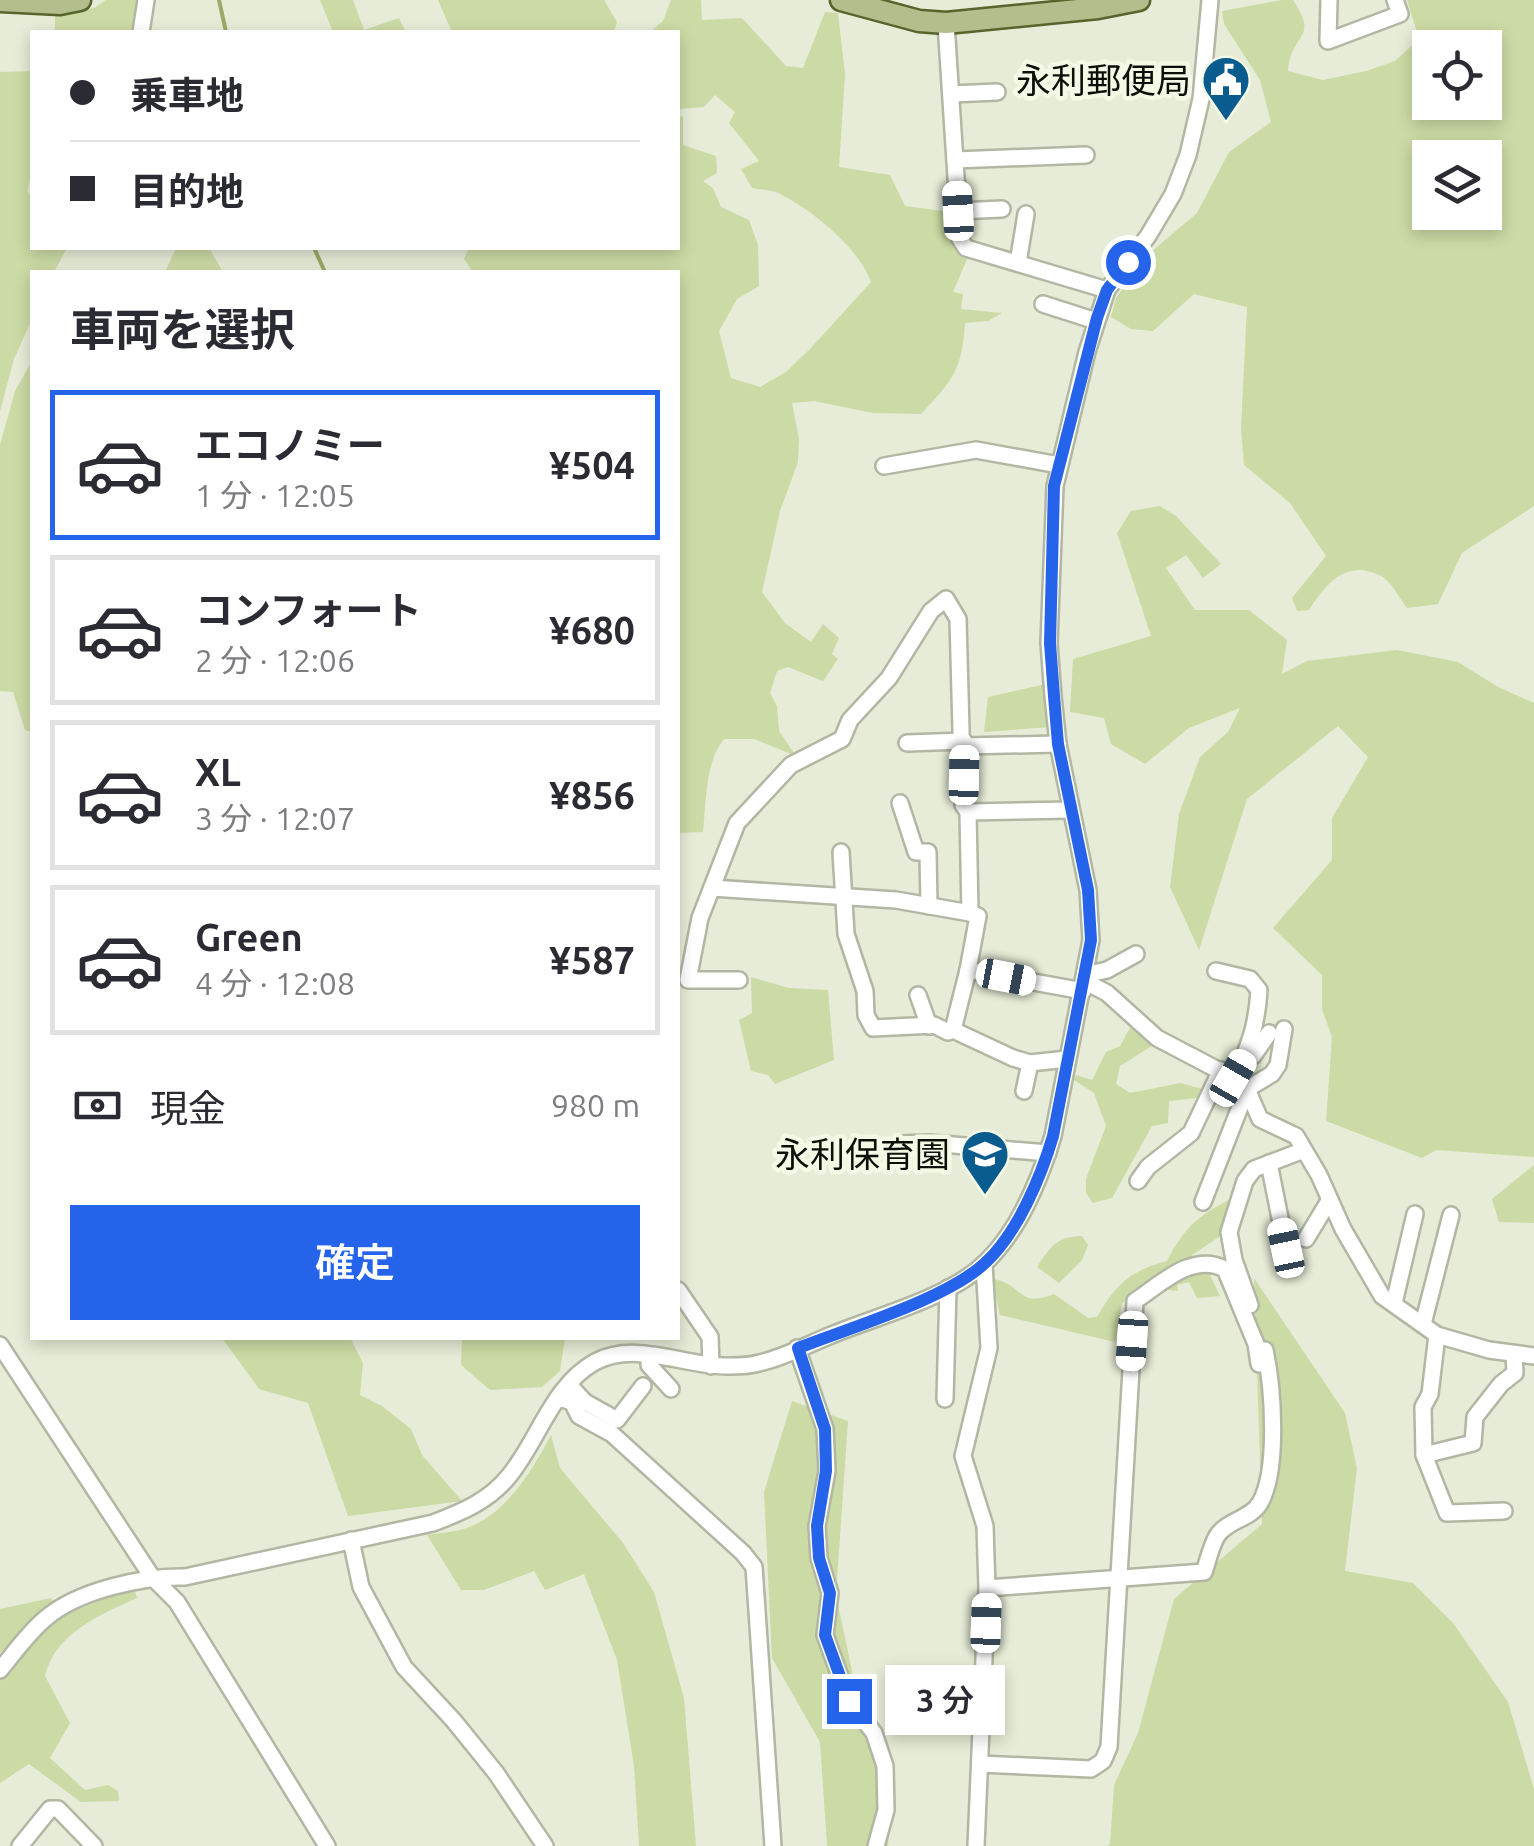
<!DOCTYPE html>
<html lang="ja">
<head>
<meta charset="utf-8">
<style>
  body { margin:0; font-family:Ubuntu,"Noto Sans JP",sans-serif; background:#f7f7f7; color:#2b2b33; height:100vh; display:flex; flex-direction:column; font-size:38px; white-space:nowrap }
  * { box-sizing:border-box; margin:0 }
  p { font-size:32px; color:#7c7c81 }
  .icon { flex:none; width:55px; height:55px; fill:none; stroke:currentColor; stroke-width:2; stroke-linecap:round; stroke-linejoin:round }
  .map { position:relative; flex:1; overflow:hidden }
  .panel { position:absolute; left:30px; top:270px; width:650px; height:1070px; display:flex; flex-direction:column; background:#fff; border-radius:0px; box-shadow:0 5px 15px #0003 }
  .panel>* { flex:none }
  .top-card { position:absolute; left:30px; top:30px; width:650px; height:220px; border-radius:0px; box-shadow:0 5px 15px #0003; display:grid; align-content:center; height:220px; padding:0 40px; background:#fff }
  .controls { position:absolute; left:1412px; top:30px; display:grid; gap:20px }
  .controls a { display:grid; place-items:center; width:90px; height:90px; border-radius:0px; background:#fff; box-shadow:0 5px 15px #0003; font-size:50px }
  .end { position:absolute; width:45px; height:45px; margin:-22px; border:12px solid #2563eb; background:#fff; box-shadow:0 0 0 5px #fff }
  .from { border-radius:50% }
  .bubble { position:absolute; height:70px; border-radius:0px; background:#fff; box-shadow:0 5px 15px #0003; font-size:32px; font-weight:600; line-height:70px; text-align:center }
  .car { position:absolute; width:30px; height:60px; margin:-30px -15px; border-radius:12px; box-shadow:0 0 8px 2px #0007; background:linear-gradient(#fff 24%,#345 0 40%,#fff 0 76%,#345 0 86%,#fff 0) }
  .top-card b { display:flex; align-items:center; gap:35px; height:95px; font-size:38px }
  .top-card b+b { border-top:2px solid #e1e1e2 }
  .top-card i { width:25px; height:25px; background:#2b2b33 }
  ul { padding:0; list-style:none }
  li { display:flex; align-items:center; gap:30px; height:150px; margin:0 20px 15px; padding:0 20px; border:5px solid #e1e1e2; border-radius:0px }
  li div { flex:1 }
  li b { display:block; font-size:38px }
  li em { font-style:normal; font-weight:600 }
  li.active { border-color:#2563eb }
  li>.icon { width:90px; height:90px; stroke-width:1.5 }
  h2 { padding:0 40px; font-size:45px; line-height:120px }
  .pay { display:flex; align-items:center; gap:25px; height:110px; padding:0 40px; font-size:38px }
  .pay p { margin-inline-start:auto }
  .action { display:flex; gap:20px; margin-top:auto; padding:20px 40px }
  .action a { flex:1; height:115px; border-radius:0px; background:#2563eb; color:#fff; font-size:40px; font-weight:600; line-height:115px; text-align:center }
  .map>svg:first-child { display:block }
  .green { fill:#ccdaa5; fill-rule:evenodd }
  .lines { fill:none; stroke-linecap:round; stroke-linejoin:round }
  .stream { stroke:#9aab67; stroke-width:4 }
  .minor-casing { stroke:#b2b7a3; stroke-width:20 }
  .major-casing { stroke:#57642b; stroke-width:25 }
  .minor { stroke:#fff; stroke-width:15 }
  .major { stroke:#b2be8b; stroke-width:20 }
  .route { stroke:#2563eb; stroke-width:12 }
  .labels { text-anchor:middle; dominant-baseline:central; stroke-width:9; stroke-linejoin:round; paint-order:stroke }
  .poi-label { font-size:35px; fill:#0c0e08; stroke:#f3f9e4; text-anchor:end }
</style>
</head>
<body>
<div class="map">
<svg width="1534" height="1846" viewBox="0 0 1534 1846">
  <rect width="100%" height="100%" fill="#e6ecd7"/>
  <g class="green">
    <polygon points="106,0 137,0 132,32 55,32 55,16 94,8"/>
    <polygon points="320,0 353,0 364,30 399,18 406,32 333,32"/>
    <polygon points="438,0 604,0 617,22 614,32 452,32"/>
    <path d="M 671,0 L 701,0 L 702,20 L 742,18 L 786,66 L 803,68 L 825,12 L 838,13 L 845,74 L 839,167 L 890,175 L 905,206 L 950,212 L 959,253 L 968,257 L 953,292 L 963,294 L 961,309 L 1002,313 L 988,321 L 965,323 C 962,370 953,380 921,414 L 873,413 L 814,401 L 792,403 L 799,439 L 798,462 L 780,511 L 762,592 L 785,623 L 811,642 L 823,624 L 839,638 L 832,654 L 838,659 L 823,681 L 788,667 L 777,671 L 770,693 L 777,706 L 779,731 L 796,756 L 754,739 L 724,739 C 705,762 706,803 703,832 L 678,833 L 678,272 L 473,272 L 464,259 L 469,248 L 678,248 L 678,115 L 683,117 L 683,145 L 716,156 L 717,173 L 703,181 L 713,188 L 721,207 L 749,220 L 758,245 L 759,286 L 737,299 L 719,331 L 731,378 L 760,387 L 786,372 L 810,349 L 871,282 C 859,248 813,211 782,195 C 774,190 761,190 752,188 L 741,169 L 759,161 L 729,123 L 735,112 L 715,95 L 704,107 L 678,109 L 678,32 L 650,32 L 663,21 Z"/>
    <path d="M 1282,0 L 1293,0 C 1320,41 1291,31 1288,71 L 1323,80 L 1366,71 L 1395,61 L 1419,39 L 1407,0 L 1534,0 L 1534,506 L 1462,553 L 1438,604 L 1407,608 C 1400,599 1391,581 1381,576 C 1346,558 1326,584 1309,610 L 1297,611 L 1292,598 L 1326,556 L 1290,503 L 1244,465 L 1241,428 L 1247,307 L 1194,294 L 1153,331 L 1131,329 L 1111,317 L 1116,298 L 1144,258 L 1197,213 L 1229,152 L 1271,122 L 1260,80 L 1224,24 L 1222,11 ZM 1430,48 L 1485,48 L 1485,102 L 1430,102 ZM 1430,158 L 1485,158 L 1485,212 L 1430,212 Z"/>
    <polygon points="32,71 32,172 27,191 32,196 32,248 67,248 54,272 32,272 32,319 14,359 0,411 0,72"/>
    <polygon points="176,248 209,248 223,272 165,272"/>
    <polygon points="32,361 32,732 25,730 13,692 0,691 0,445 15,391"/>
    <polygon points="1160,506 1176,516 1221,564 1203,578 1186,555 1166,568 1195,610 1249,610 1287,640 1282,674 1307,661 1397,650 1458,662 1498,687 1534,703 1534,1157 1436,1150 1422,1158 1326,1121 1332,1037 1322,1009 1322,975 1273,928 1332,860 1332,818 1368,757 1338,726 1247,799 1199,950 1170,887 1179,814 1200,757 1228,732 1240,708 1189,728 1145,764 1111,744 1104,718 1070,712 1073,659 1151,636 1117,533 1131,511"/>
    <polygon points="1046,684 1051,727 984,732 988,697"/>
    <polygon points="751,977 789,988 828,990 834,1060 775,1084 768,1075 751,1071 739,1020 752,1013"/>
    <polygon points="1131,1026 1155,1044 1120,1066 1116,1084 1130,1093 1180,1083 1202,1089 1197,1098 1169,1101 1168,1123 1152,1126 1112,1198 1093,1203 1086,1193 1086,1179 1106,1126 1094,1093 1074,1080 1076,1075 1092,1080 1106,1052 1120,1046"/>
    <polygon points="1534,1165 1534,1223 1499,1222 1492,1199"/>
    <path d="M 1236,1196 L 1219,1237 L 1192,1255 L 1208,1271 L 1220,1296 L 1197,1298 L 1189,1282 L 1177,1285 L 1178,1291 L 1147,1287 L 1122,1303 L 1115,1342 L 1000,1315 L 992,1279 C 1024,1283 1016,1309 1054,1294 L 1088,1318 L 1097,1317 C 1117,1283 1130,1271 1167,1261 C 1186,1224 1200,1215 1236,1196 Z"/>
    <path d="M 1082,1236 L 1088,1245 L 1082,1260 L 1059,1283 L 1037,1267 C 1051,1246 1056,1237 1082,1236 Z"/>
    <polygon points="1254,1278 1345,1413 1357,1468 1345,1571 1413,1583 1453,1623 1508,1702 1534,1789 1534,1846 1107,1846 1110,1844 1114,1785 1138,1733 1174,1599 1262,1524"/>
    <polygon points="222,1338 350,1338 363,1363 360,1395 382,1406 411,1429 422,1455 462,1501 348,1516 308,1403 259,1389"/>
    <polygon points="462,1338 565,1338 560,1371 542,1387 490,1390 461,1365"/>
    <polygon points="792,1401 848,1421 836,1595 856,1690 892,1801 888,1846 827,1846 820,1742 772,1658 764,1492"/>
    <path d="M 551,1435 L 560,1468 L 623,1543 L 654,1592 L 684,1698 L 696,1846 L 639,1846 L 634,1766 L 617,1660 L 584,1574 L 545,1590 L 534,1571 L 484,1590 L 461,1590 L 427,1535 C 440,1533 455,1532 467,1528 C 508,1512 531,1472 551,1435 Z"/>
    <path d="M 135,1592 L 137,1598 C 100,1615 55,1633 45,1676 L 70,1723 L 50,1758 L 85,1790 L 108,1785 L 118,1791 L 119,1801 L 81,1802 L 29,1764 L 0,1783 L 0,1681 L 31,1641 L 71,1612 L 118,1594 Z"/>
    <polygon points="51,1598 55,1604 0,1653 0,1609"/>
  </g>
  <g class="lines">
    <g class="stream">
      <polyline points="219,0 226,32"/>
      <polyline points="314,248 325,272"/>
    </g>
    <g class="minor-casing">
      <g id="minor">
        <polyline points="1329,0 1328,41 1400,14 1395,0"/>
        <polyline points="946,23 960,239 966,248 1107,290"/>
        <polyline points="141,32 146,0"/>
        <polyline points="951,94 997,92"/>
        <polyline points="955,160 1086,155"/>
        <polyline points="958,211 1002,209"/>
        <polyline points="1018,263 1026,214"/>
        <polyline points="1043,304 1096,321"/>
        <polyline points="884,466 976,450 1059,465"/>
        <polyline points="907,743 964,741"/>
        <polyline points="964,746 1058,744"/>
        <polyline points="900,803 916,852 928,852 929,906"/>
        <polyline points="968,812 970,913 978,916 968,970 1083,991"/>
        <polyline points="841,852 846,934 865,991 866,1015 873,1028 934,1025 948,1032 953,1030 1013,1058 1030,1063 1067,1059"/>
        <polyline points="712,888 896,900 970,913"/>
        <path d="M 1216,971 L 1250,979 L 1259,990 C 1257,1024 1250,1047 1233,1078"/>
        <polyline points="1085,975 1107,970 1136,954"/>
        <polyline points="739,980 688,980 700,918 737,823 791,765 842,739 850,720 889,678 931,611 946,599 958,619 963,805 968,812 1070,810"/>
        <polyline points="1084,981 1107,993 1157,1038 1237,1080 1247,1089 1260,1119 1296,1136 1319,1175 1343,1229 1382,1296 1437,1335 1489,1350 1534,1356"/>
        <polyline points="918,995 929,1026"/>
        <polyline points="953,1030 968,970"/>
        <polyline points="1253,1056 1269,1033"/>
        <polyline points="1024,1091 1030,1063"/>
        <polyline points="899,1144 930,1143 1048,1153"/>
        <polyline points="1269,1163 1286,1248"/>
        <polyline points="1138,1181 1148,1167 1191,1133 1221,1070"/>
        <polyline points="1203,1202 1247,1089 1272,1074 1278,1065 1284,1029"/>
        <polyline points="1306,1239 1329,1201"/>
        <polyline points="678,1290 710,1337 711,1366"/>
        <polyline points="1394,1303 1415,1214"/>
        <polyline points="1250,1305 1234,1260 1229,1232 1245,1181 1254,1169 1304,1150"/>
        <polyline points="1423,1324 1451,1215"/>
        <polyline points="1437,1335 1430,1394 1423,1407 1424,1455 1447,1513 1504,1511"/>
        <polyline points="0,1345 152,1577 177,1602 327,1846"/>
        <polyline points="797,1348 825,1429 827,1471 817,1526 819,1558 830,1593 825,1635 849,1701 874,1733 885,1766 886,1810 876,1846"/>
        <polyline points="649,1355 649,1365 671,1389"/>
        <polyline points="572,1388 585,1402 617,1420 643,1386"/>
        <polyline points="559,1398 572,1402 579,1416 612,1434 743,1553 754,1567 773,1846"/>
        <polyline points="945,1399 948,1288"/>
        <polyline points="1424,1455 1473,1443 1475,1417 1501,1384 1515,1373 1514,1354"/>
        <polyline points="351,1540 361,1587 404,1667 454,1721 496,1773 545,1846"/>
        <path d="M 987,1588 L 1204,1572 C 1208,1561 1211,1546 1217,1536 C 1227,1520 1251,1519 1260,1503 C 1279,1470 1273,1387 1265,1350"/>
        <path d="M 0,1670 C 15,1652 28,1633 46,1618 C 79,1590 144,1576 185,1577 L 433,1523 C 462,1512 489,1501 509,1476 C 538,1441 553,1385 595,1362 C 636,1340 686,1367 729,1366 C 738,1366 750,1366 759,1363 C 783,1358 807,1345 829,1336 C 877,1316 950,1298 986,1262 C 1019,1230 1040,1179 1053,1136 L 1091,940 L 1088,890 L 1058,744 L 1053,696 L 1049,643 L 1055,486 L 1087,352 L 1107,290 L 1148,236 L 1173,194 L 1188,155 L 1201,99 L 1210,0"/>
        <path d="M 980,1764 L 1091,1769 L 1103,1761 L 1109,1747 L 1135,1301 C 1161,1284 1192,1252 1225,1269 L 1256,1344 L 1259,1364"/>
        <polyline points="20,1846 50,1809 58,1809 94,1846"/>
        <polyline points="976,1846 987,1588 985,1526 963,1456 989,1348 984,1264"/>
      </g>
    </g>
    <g class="major-casing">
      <g id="major">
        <polyline points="841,0 919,21 946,23 1098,8 1139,0"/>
        <polyline points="0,1 60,4 80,0"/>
      </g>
    </g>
    <use href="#minor" class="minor"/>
    <use href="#major" class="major"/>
  </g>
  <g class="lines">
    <path class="route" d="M 849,1701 L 825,1635 L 830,1593 L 819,1558 L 817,1526 L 826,1471 L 825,1429 L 798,1348 C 849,1328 947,1299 985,1263 C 1017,1234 1041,1177 1053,1136 L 1091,940 L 1088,890 L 1058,744 L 1054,696 L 1050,643 L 1054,486 L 1097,318 L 1107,290 L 1128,262"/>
  </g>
  <defs>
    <g id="civic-pin" transform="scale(2.5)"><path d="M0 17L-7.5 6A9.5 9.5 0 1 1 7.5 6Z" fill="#0a5c8e" stroke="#f3f9e4"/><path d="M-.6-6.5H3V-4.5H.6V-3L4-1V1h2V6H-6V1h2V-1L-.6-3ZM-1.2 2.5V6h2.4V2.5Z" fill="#fff"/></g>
    <g id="school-pin" transform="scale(2.5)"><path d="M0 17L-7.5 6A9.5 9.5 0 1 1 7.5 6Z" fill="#0a5c8e" stroke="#f3f9e4"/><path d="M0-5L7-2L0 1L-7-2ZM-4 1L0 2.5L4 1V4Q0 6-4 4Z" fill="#fff"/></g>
  </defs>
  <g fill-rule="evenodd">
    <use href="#civic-pin" x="1226" y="80"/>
    <use href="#school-pin" x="985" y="1154"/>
  </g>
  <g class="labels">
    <g class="poi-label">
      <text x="1191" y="80">永利郵便局</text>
      <text x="950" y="1154">永利保育園</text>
    </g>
  </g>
</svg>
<div class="controls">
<a><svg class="icon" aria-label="locate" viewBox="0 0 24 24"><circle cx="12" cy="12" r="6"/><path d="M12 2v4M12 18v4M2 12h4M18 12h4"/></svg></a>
<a><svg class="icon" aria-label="layers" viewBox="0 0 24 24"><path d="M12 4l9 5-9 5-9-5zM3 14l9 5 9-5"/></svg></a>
</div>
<i class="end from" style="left:1128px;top:262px"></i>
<i class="end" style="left:849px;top:1701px"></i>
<div class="bubble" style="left:885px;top:1665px;width:120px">3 分</div>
<i class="car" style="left:958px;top:211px;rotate:357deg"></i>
<i class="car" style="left:964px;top:775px;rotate:1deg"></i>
<i class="car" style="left:1006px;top:977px;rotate:101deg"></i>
<i class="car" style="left:1233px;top:1078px;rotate:30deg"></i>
<i class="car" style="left:1286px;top:1248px;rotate:348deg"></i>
<i class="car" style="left:1132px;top:1341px;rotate:184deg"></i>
<i class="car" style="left:986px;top:1623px;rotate:2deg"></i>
<div class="top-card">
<b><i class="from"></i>乗車地</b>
<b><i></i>目的地</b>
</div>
<section class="panel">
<h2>車両を選択</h2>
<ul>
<li class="active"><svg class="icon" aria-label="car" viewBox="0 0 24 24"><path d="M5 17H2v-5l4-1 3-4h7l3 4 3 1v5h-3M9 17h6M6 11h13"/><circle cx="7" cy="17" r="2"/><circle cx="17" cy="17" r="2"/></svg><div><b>エコノミー</b><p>1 分 · 12:05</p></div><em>¥504</em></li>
<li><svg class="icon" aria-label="car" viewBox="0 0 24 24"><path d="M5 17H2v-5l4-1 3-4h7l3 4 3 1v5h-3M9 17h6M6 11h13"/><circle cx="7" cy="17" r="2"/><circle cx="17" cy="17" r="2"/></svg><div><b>コンフォート</b><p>2 分 · 12:06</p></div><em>¥680</em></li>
<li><svg class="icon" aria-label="car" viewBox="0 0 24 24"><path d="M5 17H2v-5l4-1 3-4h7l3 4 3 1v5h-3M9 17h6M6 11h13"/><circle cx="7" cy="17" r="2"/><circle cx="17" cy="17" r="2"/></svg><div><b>XL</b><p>3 分 · 12:07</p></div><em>¥856</em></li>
<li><svg class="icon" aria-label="car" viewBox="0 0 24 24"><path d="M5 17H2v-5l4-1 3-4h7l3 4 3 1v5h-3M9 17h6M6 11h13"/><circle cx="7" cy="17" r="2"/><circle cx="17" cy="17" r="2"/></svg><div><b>Green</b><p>4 分 · 12:08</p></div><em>¥587</em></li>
</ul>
<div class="pay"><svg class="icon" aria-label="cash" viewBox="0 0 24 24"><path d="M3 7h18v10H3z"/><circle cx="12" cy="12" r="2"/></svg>現金<p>980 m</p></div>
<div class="action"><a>確定</a></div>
</section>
</div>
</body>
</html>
